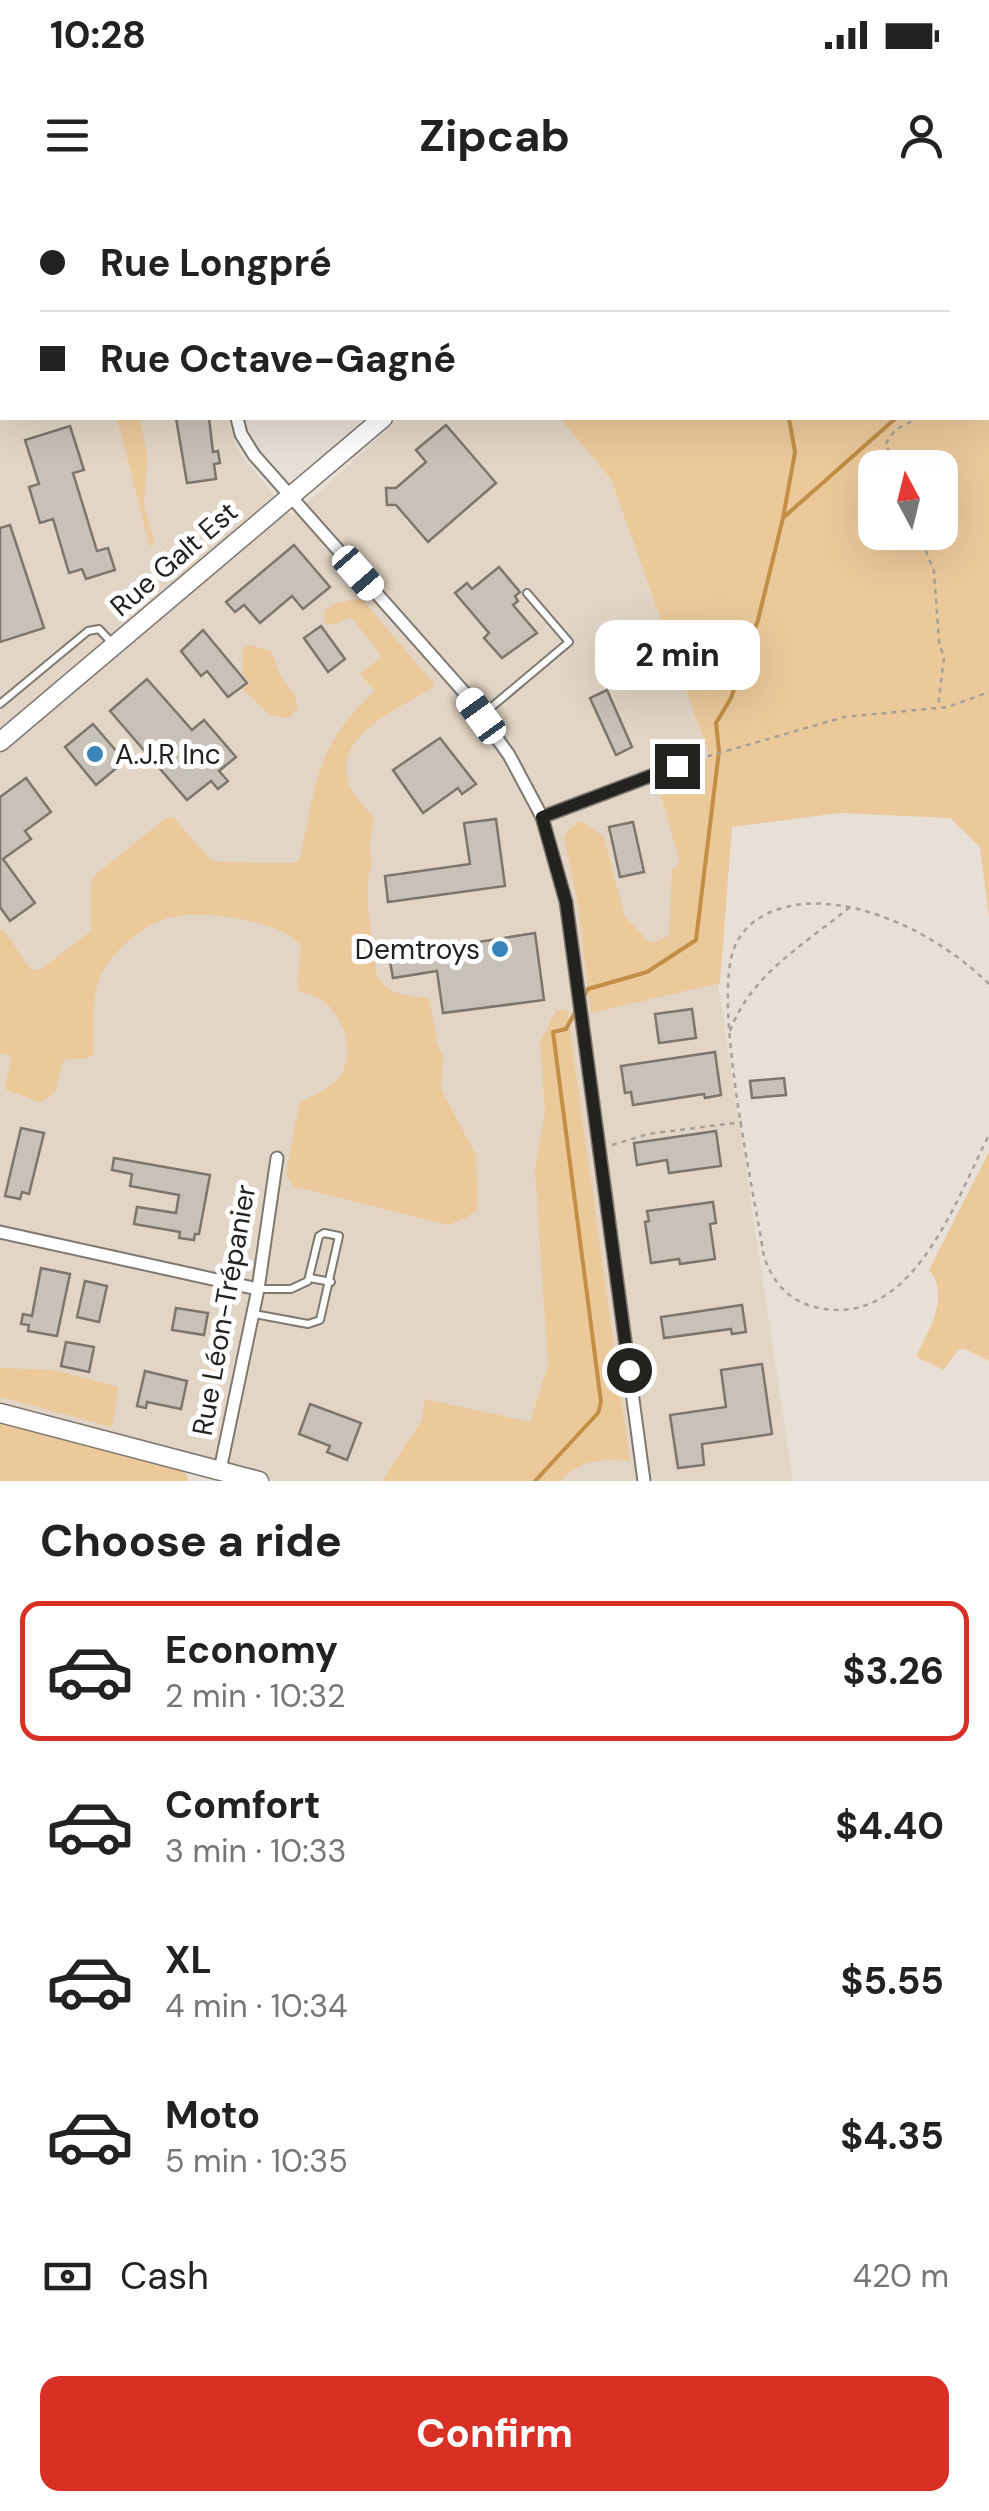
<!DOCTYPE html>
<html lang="en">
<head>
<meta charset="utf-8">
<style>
  body { margin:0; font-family:"DM Sans",sans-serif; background:#f2f2f2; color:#222; height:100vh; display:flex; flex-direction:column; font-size:38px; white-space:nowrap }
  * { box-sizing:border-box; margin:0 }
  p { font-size:32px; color:#767676 }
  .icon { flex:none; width:55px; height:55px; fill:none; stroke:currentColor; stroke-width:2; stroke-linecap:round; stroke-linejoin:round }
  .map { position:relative; height:1281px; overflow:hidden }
  .side { display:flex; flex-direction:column; background:#fff; flex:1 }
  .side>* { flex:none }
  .banner { position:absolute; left:0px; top:0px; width:990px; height:220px; box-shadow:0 10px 40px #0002; display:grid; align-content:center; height:220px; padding:0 40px; background:#fff }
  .needle { width:65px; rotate:353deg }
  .fabs { position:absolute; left:858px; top:250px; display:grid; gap:20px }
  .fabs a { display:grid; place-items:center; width:100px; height:100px; border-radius:20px; background:#fff; box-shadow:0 10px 40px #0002; font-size:50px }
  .end { position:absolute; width:45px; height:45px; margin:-22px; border:12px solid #24221e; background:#fff; box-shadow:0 0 0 5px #fff }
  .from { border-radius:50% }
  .bubble { position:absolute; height:70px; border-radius:20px; background:#fff; box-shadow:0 10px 40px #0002; font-size:32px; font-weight:700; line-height:70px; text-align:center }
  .car { position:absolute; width:30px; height:60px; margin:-30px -15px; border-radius:12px; box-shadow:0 0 8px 2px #0007; background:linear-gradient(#fff 24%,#345 0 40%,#fff 0 76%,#345 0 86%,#fff 0) }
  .banner b { display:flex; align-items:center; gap:35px; height:95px; font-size:38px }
  .banner b+b { border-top:2px solid #e0e0e0 }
  .banner i { width:25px; height:25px; background:#222 }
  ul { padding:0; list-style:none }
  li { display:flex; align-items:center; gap:30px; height:140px; margin:0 20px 15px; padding:0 20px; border:5px solid transparent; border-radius:20px }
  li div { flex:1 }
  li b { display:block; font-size:38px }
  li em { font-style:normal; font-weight:700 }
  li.on { border-color:#d93025 }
  li>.icon { width:90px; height:90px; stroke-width:1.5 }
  h2 { padding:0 40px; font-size:45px; line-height:120px }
  .pay { display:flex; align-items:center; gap:25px; height:110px; padding:0 40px; font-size:38px }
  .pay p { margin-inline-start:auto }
  .primary-button { display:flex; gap:20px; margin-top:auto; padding:20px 40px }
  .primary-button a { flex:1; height:115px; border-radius:20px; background:#d93025; color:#fff; font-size:40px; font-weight:700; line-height:115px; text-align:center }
  .status { display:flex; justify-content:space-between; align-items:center; height:70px; padding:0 50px; background:#fff; direction:ltr }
  .status svg { height:28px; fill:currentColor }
  header { display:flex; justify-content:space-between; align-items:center; height:130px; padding:0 40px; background:#fff; font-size:45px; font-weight:700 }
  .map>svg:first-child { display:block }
  .built { fill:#e2d5c5 }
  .green { fill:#ebc99b; fill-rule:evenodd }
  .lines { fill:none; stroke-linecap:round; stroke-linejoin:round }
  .stream { stroke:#c18f46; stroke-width:4 }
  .building { fill:#c8c1b7; stroke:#7d766d; stroke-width:2.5 }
  .lane-casing { stroke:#7f786f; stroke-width:10 }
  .street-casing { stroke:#7f786f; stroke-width:15 }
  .secondary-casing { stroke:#7f786f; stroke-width:21 }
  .path { stroke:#a7a199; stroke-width:2.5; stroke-dasharray:5 5; stroke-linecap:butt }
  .lane { stroke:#fff; stroke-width:6 }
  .street { stroke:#fff; stroke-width:11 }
  .secondary { stroke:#fff; stroke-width:18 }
  .route { stroke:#24221e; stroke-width:12 }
  .poi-dot { fill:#3984b8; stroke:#fff; stroke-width:4 }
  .labels { text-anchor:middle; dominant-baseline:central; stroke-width:10; stroke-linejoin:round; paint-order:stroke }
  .street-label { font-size:28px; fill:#24221e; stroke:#fff }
  .poi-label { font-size:28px; fill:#24221e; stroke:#fff; text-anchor:start }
</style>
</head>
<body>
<div class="status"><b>10:28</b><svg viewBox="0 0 49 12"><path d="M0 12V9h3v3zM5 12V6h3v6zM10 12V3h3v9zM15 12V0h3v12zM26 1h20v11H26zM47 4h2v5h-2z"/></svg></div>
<header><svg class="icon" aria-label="menu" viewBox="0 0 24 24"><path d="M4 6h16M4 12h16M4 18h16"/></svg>Zipcab<svg class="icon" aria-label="person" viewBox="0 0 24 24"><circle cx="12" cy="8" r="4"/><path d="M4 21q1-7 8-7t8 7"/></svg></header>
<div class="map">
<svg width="989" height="1281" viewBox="0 0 989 1281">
  <rect width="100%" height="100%" fill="#e8e0d6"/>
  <polygon class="built" points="0,148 2,148 2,218 228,218 238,251 292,317 400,218 587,218 719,551 685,563 793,1281 259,1281 0,1213"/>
  <g class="green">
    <path d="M 655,0 L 989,0 L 989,718 L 980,647 L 950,618 L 840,613 L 732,627 L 720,783 L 591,813 L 578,706 L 564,637 L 569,629 L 581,621 L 604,637 L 625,717 L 650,743 L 669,736 L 672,669 L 680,663 L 661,595 L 680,591 L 691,576 L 689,565 L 710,557 L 611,279 L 560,218 L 988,218 L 988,2 L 652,2 ZM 875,268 L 940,268 L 940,332 L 875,332 Z"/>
    <polygon points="117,218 140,218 147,255 144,306 154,339 150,348"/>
    <path d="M 361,398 L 434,484 L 432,488 C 399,509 329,536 350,587 C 355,598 367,609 374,618 L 369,647 L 372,663 C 361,689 374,746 377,776 C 387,793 409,798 429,798 L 437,843 L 443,855 L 441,889 L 476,955 L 478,1009 L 464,1019 L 448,1025 L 293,986 L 286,974 L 299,904 C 312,894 329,890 339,877 C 356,854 345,821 326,803 C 319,797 306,794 297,790 L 301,746 C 281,719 193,707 162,720 C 137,730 112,752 100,777 C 91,798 94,832 94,854 L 86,859 L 66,859 L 62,864 L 55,893 L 41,903 L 5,889 L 11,856 L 0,853 L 0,730 L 4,730 L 30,769 L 40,770 L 91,731 L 91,683 L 95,675 L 166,618 L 173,617 L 210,659 L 222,662 L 296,663 L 301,655 C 315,583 318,542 375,491 L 360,474 L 380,458 L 379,452 L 351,417 L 333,425 L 324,423 L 325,410 L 334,404 Z"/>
    <polygon points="250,445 271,451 281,477 295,495 298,508 288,518 270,515 243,489 250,483 243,474 242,448"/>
    <path d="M 567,809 L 630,1261 C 600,1259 582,1259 560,1281 L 382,1281 L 422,1220 L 425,1199 L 530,1222 L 548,1165 L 535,968 L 545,913 L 540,843 L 556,811 Z"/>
    <path d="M 989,952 L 989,1161 L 963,1148 L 957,1151 L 944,1170 L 916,1157 C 928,1131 951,1096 929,1070 Z"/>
    <polygon points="0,1168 55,1170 118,1187 112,1227 0,1197"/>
    <polygon points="0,1222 182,1267 189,1281 0,1281"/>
  </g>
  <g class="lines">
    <g class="stream">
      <polyline points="774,2 774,0"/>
      <polyline points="988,151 989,150"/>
      <polyline points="783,318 896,218"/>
      <polyline points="584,796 588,789 647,772 696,740 719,551 716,523 731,498 758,420 783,318 795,252 789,218"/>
      <polyline points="535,1281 598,1213 601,1202 553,832 566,829 577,809"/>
    </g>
  </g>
  <g class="building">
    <polygon points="176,218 209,218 213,252 218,251 220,263 214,264 216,279 187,283"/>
    <polygon points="446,225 496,283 428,342 396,305 387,305 386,288 396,288 426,262 416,250"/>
    <polygon points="70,226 84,270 73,273 97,351 108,348 115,370 86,379 82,369 69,373 53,319 40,323 29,287 39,284 25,240"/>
    <polygon points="10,325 44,428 0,442 0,328"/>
    <polygon points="294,345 330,387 303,409 292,396 260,423 244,405 235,412 226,402"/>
    <polygon points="499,367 520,392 515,396 518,401 513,405 537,433 502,458 484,438 489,433 455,393 467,383 472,389"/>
    <polygon points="321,426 345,459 328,472 304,438"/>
    <polygon points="203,430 247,483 228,497 207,471 201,476 181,451"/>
    <polygon points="147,479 192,530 204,520 236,557 219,571 228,581 218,589 211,581 187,600 110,511"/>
    <polygon points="607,490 632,547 616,555 590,498"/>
    <polygon points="93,524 125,561 96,585 65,547"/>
    <polygon points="440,538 476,584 462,594 458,588 423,613 393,570"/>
    <polygon points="26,578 51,612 25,631 31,639 3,659 35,703 10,721 0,707 0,597"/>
    <polygon points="496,619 505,686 388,702 385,676 470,664 464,623"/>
    <polygon points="633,622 644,672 620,677 609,627"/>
    <polygon points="535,733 544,800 443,813 437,771 393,778 389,756"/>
    <polygon points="692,809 696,838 659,843 655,814"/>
    <polygon points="715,852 721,895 705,898 704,894 633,905 631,892 625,893 621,866"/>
    <polygon points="784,878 786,895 752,898 750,881"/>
    <polygon points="21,928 44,933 29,994 22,992 20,999 5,996"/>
    <polygon points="716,931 721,966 669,973 667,960 637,965 634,943"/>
    <polygon points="114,958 210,975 199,1034 195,1034 194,1040 179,1038 180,1032 134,1024 137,1007 176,1013 179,995 130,986 132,974 112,970"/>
    <polygon points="713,1002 716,1023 710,1024 715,1059 680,1064 679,1059 651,1063 645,1022 649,1021 647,1011"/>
    <polygon points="41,1068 70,1074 57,1136 28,1131 29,1125 21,1124 23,1114 32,1116"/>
    <polygon points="85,1081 107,1086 99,1122 77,1117"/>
    <polygon points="742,1105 746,1132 732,1134 731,1129 664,1138 661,1117"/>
    <polygon points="176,1108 208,1113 204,1135 172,1130"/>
    <polygon points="66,1142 94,1147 89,1172 61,1166"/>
    <polygon points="762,1164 772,1234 702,1244 704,1265 678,1268 670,1215 726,1207 721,1170"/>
    <polygon points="145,1171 187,1181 181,1209 147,1202 146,1208 137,1206"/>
    <polygon points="310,1204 361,1223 347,1260 327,1252 330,1246 299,1234"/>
  </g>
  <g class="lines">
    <g class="lane-casing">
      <g id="lane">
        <polyline points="0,504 88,431 99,429 111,442"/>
        <polyline points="482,515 569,442 527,393"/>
        <polyline points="310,1078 331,1082"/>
        <polyline points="254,1114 308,1124 320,1120 339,1036 324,1033 319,1036 308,1081 291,1089 260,1089"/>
      </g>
    </g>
    <g class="street-casing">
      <g id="street">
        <polyline points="7,0 8,2"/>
        <polyline points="208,0 209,2"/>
        <polyline points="67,2 85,0"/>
        <polyline points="0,12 2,11"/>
        <polyline points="0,144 2,144"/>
        <polyline points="237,218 241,234 254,255 463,491 509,555 542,617 566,702 644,1281"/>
        <polyline points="542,617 677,566"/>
        <polyline points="0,1032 258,1089"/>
        <polyline points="220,1270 258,1089 277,958"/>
      </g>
    </g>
    <g class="secondary-casing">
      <g id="secondary">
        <polyline points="637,2 640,0"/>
        <polyline points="0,542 383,218"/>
        <polyline points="0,1213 259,1281"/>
      </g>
    </g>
    <g class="path">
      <polyline points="988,178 989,177"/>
      <polyline points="902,268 885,245 895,230 918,218"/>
      <polyline points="918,332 934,371 939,442 944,458 938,506"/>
      <polyline points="688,562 844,517 948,507 989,492"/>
      <path d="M 989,784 C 947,743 886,709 827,704 C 793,701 750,711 735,746 C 711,800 754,991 764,1057 C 775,1087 792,1104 825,1109 C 915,1122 956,999 989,935"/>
      <path d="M 730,831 C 751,774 805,744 850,707"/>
      <polyline points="612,945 648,934 742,922"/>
    </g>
    <use href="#lane" class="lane"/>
    <use href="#street" class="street"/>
    <use href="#secondary" class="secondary"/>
  </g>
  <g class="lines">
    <polyline class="route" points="629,1170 566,702 542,617 677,566"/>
  </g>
  <g class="poi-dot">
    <circle cx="95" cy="554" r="10"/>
    <circle cx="500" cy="749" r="10"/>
  </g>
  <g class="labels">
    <g class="street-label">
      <text transform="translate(174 359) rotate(-41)">Rue Galt Est</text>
      <text transform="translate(224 1110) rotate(-80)">Rue Léon-Trépanier</text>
    </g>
    <g class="poi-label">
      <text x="115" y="554">A.J.R Inc</text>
      <text x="480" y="749" text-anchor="end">Demtroys</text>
    </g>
  </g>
</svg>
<div class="fabs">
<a><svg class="needle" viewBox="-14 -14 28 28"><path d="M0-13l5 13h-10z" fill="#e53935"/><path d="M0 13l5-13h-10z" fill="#767676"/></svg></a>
</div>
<i class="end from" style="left:629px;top:1170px"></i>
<i class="end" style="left:677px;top:566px"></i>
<div class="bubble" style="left:595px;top:420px;width:165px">2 min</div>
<i class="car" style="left:358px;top:373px;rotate:139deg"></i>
<i class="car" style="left:481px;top:516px;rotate:324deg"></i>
<div class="banner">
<b><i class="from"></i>Rue Longpré</b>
<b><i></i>Rue Octave-Gagné</b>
</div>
</div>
<section class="side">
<h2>Choose a ride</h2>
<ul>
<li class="on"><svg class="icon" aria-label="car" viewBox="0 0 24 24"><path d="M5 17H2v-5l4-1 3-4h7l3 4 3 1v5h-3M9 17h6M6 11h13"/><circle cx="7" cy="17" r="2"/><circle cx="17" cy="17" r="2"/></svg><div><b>Economy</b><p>2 min · 10:32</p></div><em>$3.26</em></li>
<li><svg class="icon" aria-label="car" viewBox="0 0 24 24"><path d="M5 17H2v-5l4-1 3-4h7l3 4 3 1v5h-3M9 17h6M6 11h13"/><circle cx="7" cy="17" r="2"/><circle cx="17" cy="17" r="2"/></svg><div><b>Comfort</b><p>3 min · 10:33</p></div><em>$4.40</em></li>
<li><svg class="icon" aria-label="car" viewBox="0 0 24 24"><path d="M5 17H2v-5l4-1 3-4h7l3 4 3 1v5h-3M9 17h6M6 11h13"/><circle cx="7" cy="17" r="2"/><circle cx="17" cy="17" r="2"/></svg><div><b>XL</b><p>4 min · 10:34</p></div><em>$5.55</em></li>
<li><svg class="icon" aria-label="car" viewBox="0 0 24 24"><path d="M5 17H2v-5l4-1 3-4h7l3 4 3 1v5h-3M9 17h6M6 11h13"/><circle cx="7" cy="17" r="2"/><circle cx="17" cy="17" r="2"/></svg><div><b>Moto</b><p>5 min · 10:35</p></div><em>$4.35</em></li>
</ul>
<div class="pay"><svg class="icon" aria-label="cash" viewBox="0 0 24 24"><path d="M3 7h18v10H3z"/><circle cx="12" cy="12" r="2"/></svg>Cash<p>420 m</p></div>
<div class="primary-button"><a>Confirm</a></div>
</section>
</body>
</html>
